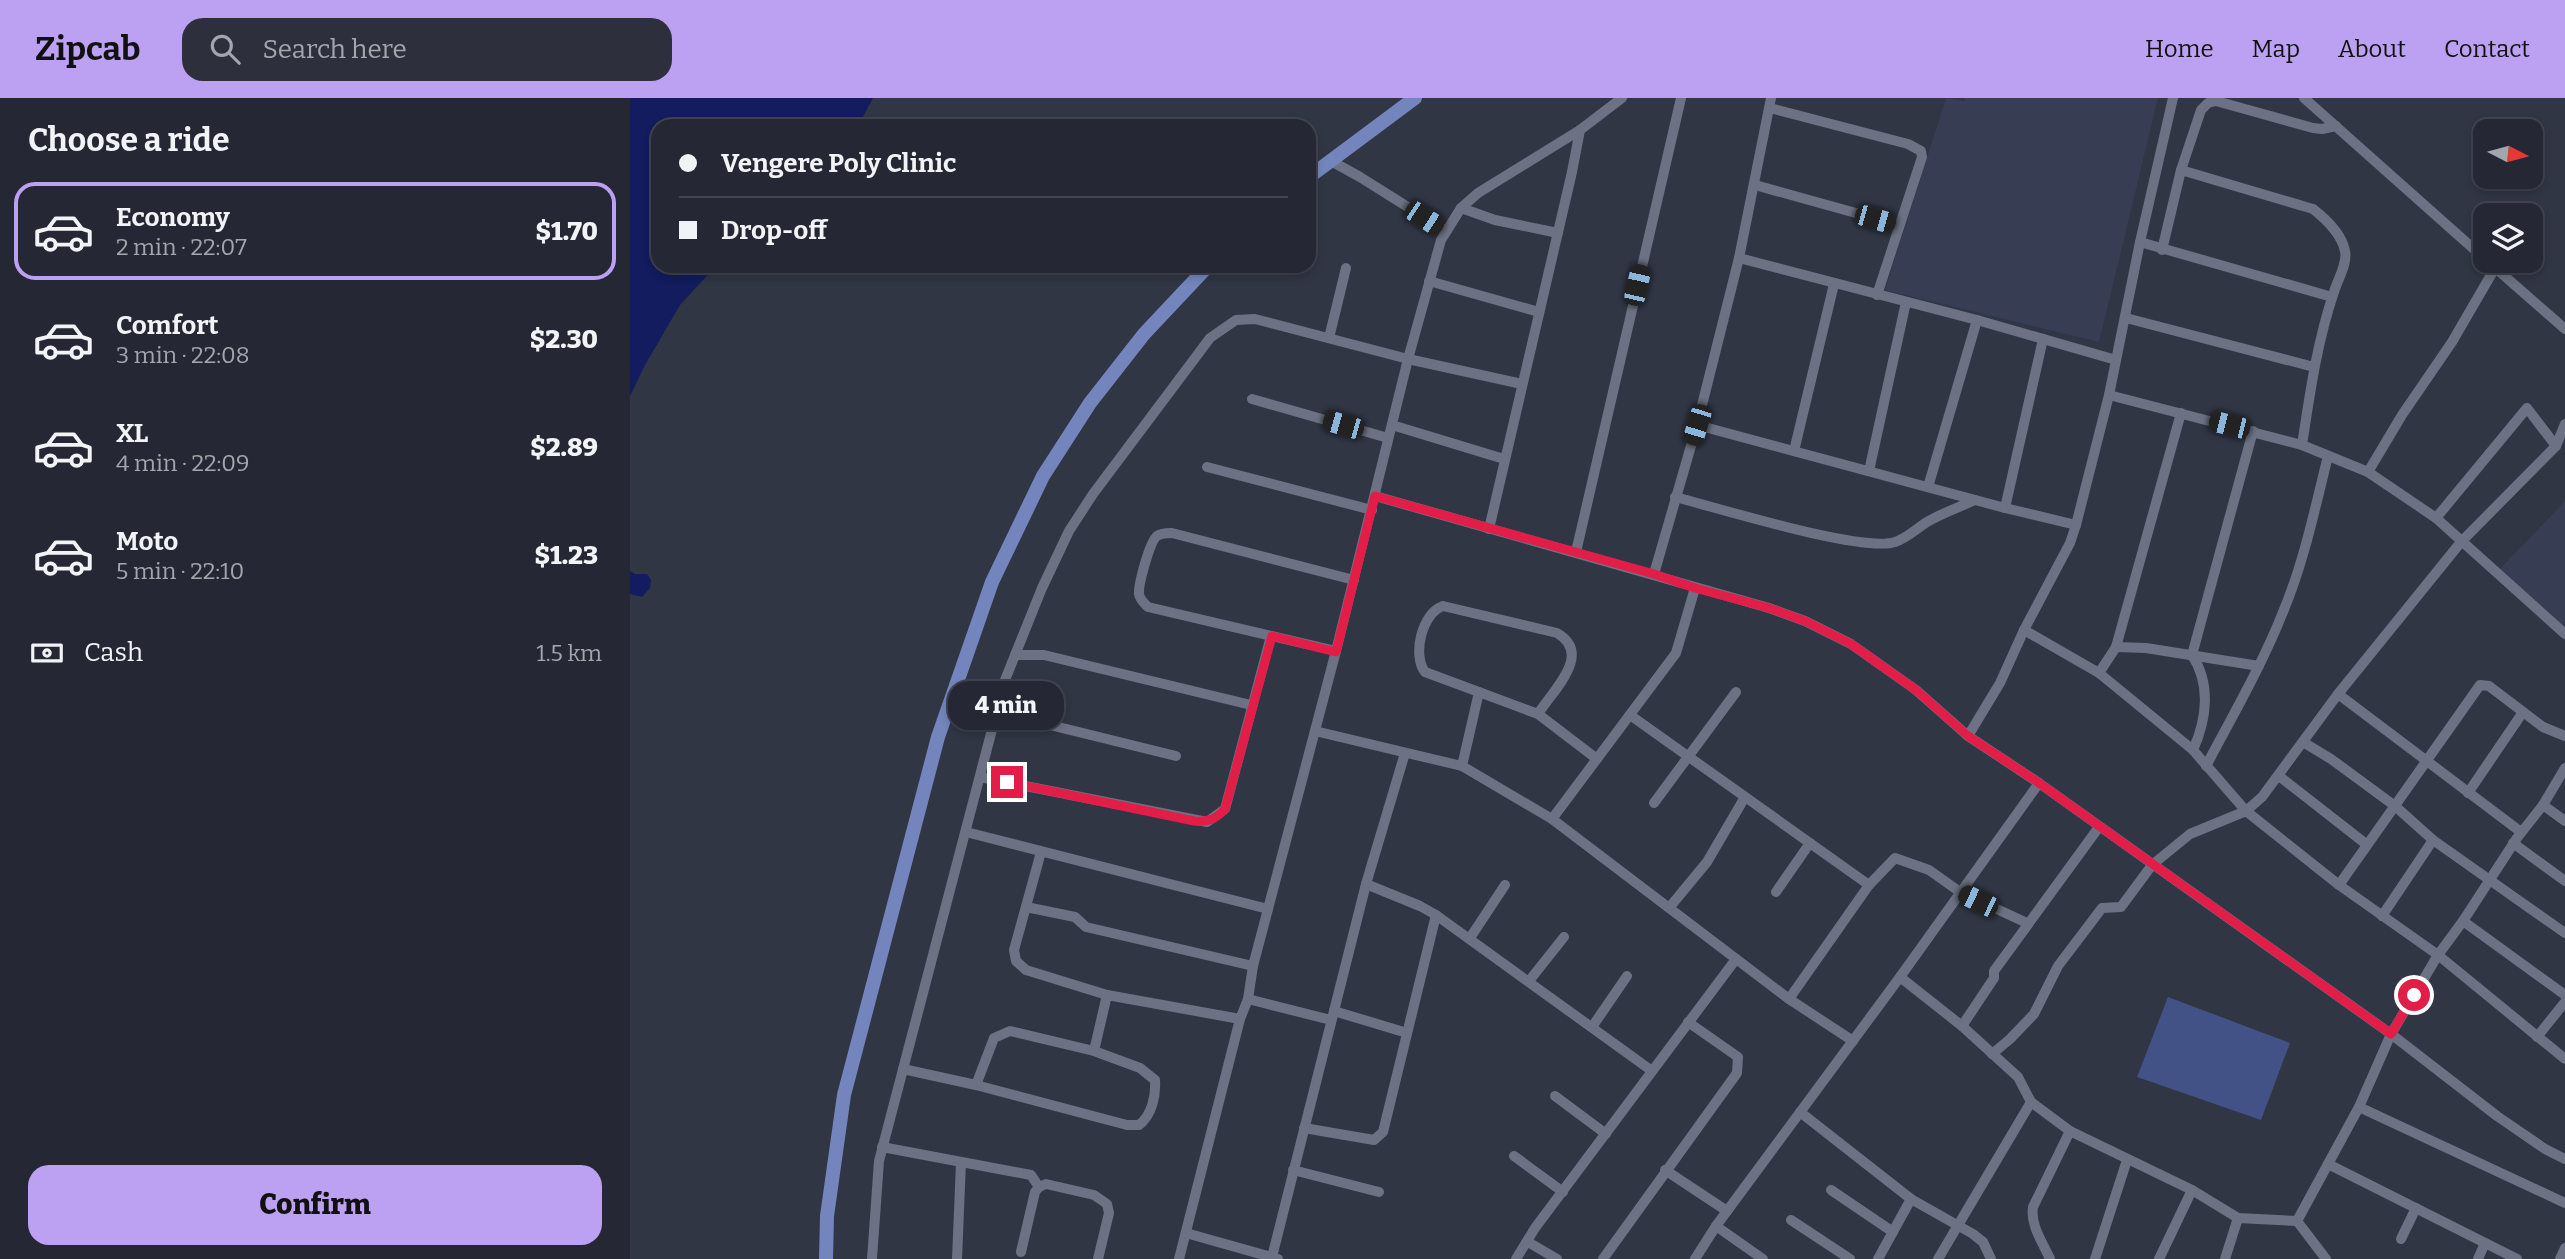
<!DOCTYPE html>
<html lang="en">
<head>
<meta charset="utf-8">
<style>
  body { margin:0; font-family:Bitter,serif; background:#2d303c; color:#f1f3f6; height:100vh; display:flex; flex-direction:column; font-size:26px; white-space:nowrap }
  * { box-sizing:border-box; margin:0 }
  p { font-size:23px; color:#a3a6ac }
  .icon { flex:none; width:38px; height:38px; fill:none; stroke:currentColor; stroke-width:2; stroke-linecap:round; stroke-linejoin:round }
  .map { position:relative; flex:1; overflow:hidden }
  .side { display:flex; flex-direction:column; background:#252834; width:630px }
  .side>* { flex:none }
  .top-card { position:absolute; left:21px; top:21px; width:665px; height:154px; border-radius:21px; box-shadow:0 4px 10px #0003,0 0 0 2px #42444f; display:grid; align-content:center; height:154px; padding:0 28px; background:#252834 }
  .needle { width:46px; rotate:96deg }
  .fabs { position:absolute; left:1843px; top:21px; display:grid; gap:14px }
  .fabs a { display:grid; place-items:center; width:70px; height:70px; border-radius:14px; background:#252834; box-shadow:0 4px 10px #0003,0 0 0 2px #42444f; font-size:35px }
  .end { position:absolute; width:32px; height:32px; margin:-16px; border:9px solid #e11d48; background:#fff; box-shadow:0 0 0 4px #fff }
  .from { border-radius:50% }
  .bubble { position:absolute; height:49px; border-radius:21px; background:#252834; box-shadow:0 4px 10px #0003,0 0 0 2px #42444f; font-size:23px; font-weight:800; line-height:49px; text-align:center }
  .car { position:absolute; width:21px; height:42px; margin:-21px -10px; border-radius:9px; box-shadow:0 0 5px 2px #0007; background:linear-gradient(#222 24%,#8ab4d8 0 40%,#222 0 76%,#8ab4d8 0 86%,#222 0) }
  .top-card b { display:flex; align-items:center; gap:24px; height:66px; font-size:26px }
  .top-card b+b { border-top:2px solid #42444f }
  .top-card i { width:18px; height:18px; background:#f1f3f6 }
  ul { padding:0; list-style:none }
  li { display:flex; align-items:center; gap:21px; height:98px; margin:0 14px 10px; padding:0 14px; border:4px solid transparent; border-radius:21px }
  li div { flex:1 }
  li b { display:block; font-size:26px }
  li em { font-style:normal; font-weight:800 }
  li.selected { border-color:#bca0f2 }
  li>.icon { width:63px; height:63px; stroke-width:1.5 }
  h2 { padding:0 28px; font-size:32px; line-height:84px }
  .pay { display:flex; align-items:center; gap:18px; height:77px; padding:0 28px; font-size:26px }
  .pay p { margin-inline-start:auto }
  .primary-button { display:flex; gap:14px; margin-top:auto; padding:14px 28px }
  .primary-button a { flex:1; height:80px; border-radius:21px; background:#bca0f2; color:#111; font-size:28px; font-weight:800; line-height:80px; text-align:center }
  header { display:flex; align-items:center; gap:42px; box-sizing:border-box; height:98px; padding:0 35px; background:#bca0f2; color:#111 }
  header strong { font-size:33px }
  nav { display:flex; gap:38px; margin-inline-start:auto; font-size:24px }
  .search { width:490px; height:63px; background:#2d303c; display:flex; align-items:center; gap:18px; box-sizing:border-box; padding:0 24px; border-radius:21px; color:#a3a6ac; font-size:26px }
  main { display:flex; flex:1; min-height:0 }
  .map>svg:first-child { display:block }
  .built { fill:#373e53 }
  .green { fill:#425286 }
  .water { fill:#121c5e }
  .lines { fill:none; stroke-linecap:round; stroke-linejoin:round }
  .minor { stroke:#6c7283; stroke-width:10 }
  .major { stroke:#7385bc; stroke-width:14 }
  .route { stroke:#e11d48; stroke-width:9 }
</style>
</head>
<body>
<header>
<strong>Zipcab</strong>
<div class="search"><svg class="icon" aria-label="search" viewBox="0 0 24 24"><circle cx="10" cy="10" r="6"/><path d="M15 15l6 6"/></svg>Search here</div>
<nav><a>Home</a><a>Map</a><a>About</a><a>Contact</a></nav>
</header>
<main>
<section class="side">
<h2>Choose a ride</h2>
<ul>
<li class="selected"><svg class="icon" aria-label="car" viewBox="0 0 24 24"><path d="M5 17H2v-5l4-1 3-4h7l3 4 3 1v5h-3M9 17h6M6 11h13"/><circle cx="7" cy="17" r="2"/><circle cx="17" cy="17" r="2"/></svg><div><b>Economy</b><p>2 min · 22:07</p></div><em>$1.70</em></li>
<li><svg class="icon" aria-label="car" viewBox="0 0 24 24"><path d="M5 17H2v-5l4-1 3-4h7l3 4 3 1v5h-3M9 17h6M6 11h13"/><circle cx="7" cy="17" r="2"/><circle cx="17" cy="17" r="2"/></svg><div><b>Comfort</b><p>3 min · 22:08</p></div><em>$2.30</em></li>
<li><svg class="icon" aria-label="car" viewBox="0 0 24 24"><path d="M5 17H2v-5l4-1 3-4h7l3 4 3 1v5h-3M9 17h6M6 11h13"/><circle cx="7" cy="17" r="2"/><circle cx="17" cy="17" r="2"/></svg><div><b>XL</b><p>4 min · 22:09</p></div><em>$2.89</em></li>
<li><svg class="icon" aria-label="car" viewBox="0 0 24 24"><path d="M5 17H2v-5l4-1 3-4h7l3 4 3 1v5h-3M9 17h6M6 11h13"/><circle cx="7" cy="17" r="2"/><circle cx="17" cy="17" r="2"/></svg><div><b>Moto</b><p>5 min · 22:10</p></div><em>$1.23</em></li>
</ul>
<div class="pay"><svg class="icon" aria-label="cash" viewBox="0 0 24 24"><path d="M3 7h18v10H3z"/><circle cx="12" cy="12" r="2"/></svg>Cash<p>1.5 km</p></div>
<div class="primary-button"><a>Confirm</a></div>
</section>
<div class="map">
<svg width="1935" height="1161" viewBox="0 0 1935 1161">
  <rect width="100%" height="100%" fill="#313645"/>
  <g class="built">
    <polygon points="1316,0 1334,3 1335,0 1528,0 1469,244 1255,192"/>
    <polygon points="1935,403 1935,531 1869,472"/>
  </g>
  <polygon class="green" points="1538,899 1660,945 1631,1022 1507,979"/>
  <g class="water">
    <polygon points="0,0 243,0 228,28 28,28 28,168 86,168 50,207 15,267 0,298"/>
    <polygon points="0,473 5,476 17,476 21,482 20,490 12,499 0,496"/>
  </g>
  <g class="lines">
    <g class="minor">
      <polyline points="1674,0 1855,161"/>
      <polyline points="1140,10 1278,46 1291,53 1292,59 1247,197"/>
      <polyline points="701,63 730,79 816,133"/>
      <path d="M 1551,72 L 1683,111 C 1696,121 1712,137 1715,153 C 1718,165 1707,183 1704,194 C 1687,244 1680,295 1672,347"/>
      <polyline points="1125,87 1269,127"/>
      <polyline points="831,110 865,122 928,135"/>
      <polyline points="1510,144 1702,199"/>
      <polyline points="1532,152 1551,72 1571,12 1578,5 1586,3 1683,30 1692,31 1706,28"/>
      <polyline points="1109,160 1347,222 1486,262"/>
      <polyline points="1862,167 1935,231"/>
      <polyline points="799,183 909,214"/>
      <polyline points="1496,220 1684,269"/>
      <polyline points="699,240 716,170"/>
      <polyline points="1479,297 1672,347 1738,374 1806,420 1935,536"/>
      <polyline points="622,301 758,340"/>
      <polyline points="762,327 874,361"/>
      <polyline points="1067,327 1375,410 1446,427"/>
      <polyline points="1164,353 1204,186"/>
      <polyline points="577,369 742,412"/>
      <polyline points="1239,373 1276,204"/>
      <polyline points="1738,374 1772,317 1822,244 1865,170"/>
      <polyline points="1298,389 1347,222"/>
      <polyline points="745,398 1139,510 1175,523 1221,546 1286,592 1338,638 1409,685 1761,936 1867,1018 1915,1051 1935,1061"/>
      <path d="M 1045,399 C 1085,409 1232,455 1265,444 C 1277,440 1286,431 1297,424 C 1312,415 1330,409 1345,402"/>
      <polyline points="1375,410 1413,241"/>
      <polyline points="1806,420 1897,310 1926,348"/>
      <polyline points="859,431 942,74 950,32"/>
      <polyline points="946,454 1051,0"/>
      <polyline points="1024,476 1067,327 1109,160 1141,0"/>
      <polyline points="1394,532 1469,575 1563,652 1616,713 1709,787 1808,857 1935,961"/>
      <polyline points="1486,549 1516,550 1629,568"/>
      <path d="M 706,553 L 518,509 C 514,505 510,502 509,496 C 508,487 520,443 527,438 C 531,435 537,435 542,435 L 724,482"/>
      <polyline points="385,557 414,557 621,607"/>
      <polyline points="1469,575 1486,549 1551,315"/>
      <polyline points="1708,596 1891,734"/>
      <polyline points="367,614 546,658"/>
      <path d="M 908,616 C 924,591 963,556 927,535 L 813,508 C 792,515 782,557 795,574 L 908,616 L 967,661"/>
      <polyline points="1000,617 1239,787"/>
      <polyline points="685,633 832,668 922,721 1159,901 1223,943"/>
      <polyline points="1338,638 1370,585 1394,532 1440,445 1446,427 1479,297 1510,144 1543,0"/>
      <polyline points="1673,644 1701,661 1765,708 1803,742 1935,835"/>
      <path d="M 1563,652 C 1577,621 1581,586 1562,557 L 1623,333"/>
      <polyline points="832,668 849,594"/>
      <path d="M 1576,668 C 1603,617 1632,567 1653,514 C 1674,464 1685,410 1698,358"/>
      <polyline points="1649,678 1736,746"/>
      <polyline points="350,679 577,724 595,711 641,538"/>
      <polyline points="1838,695 1893,614"/>
      <polyline points="1024,705 1106,594"/>
      <polyline points="1913,707 1935,723"/>
      <polyline points="922,721 1046,555 1065,490"/>
      <polyline points="336,734 638,811"/>
      <polyline points="1883,745 1935,783"/>
      <polyline points="411,754 384,852 386,863 396,872 477,897 610,921"/>
      <polyline points="1709,787 1850,587 1859,588 1913,629 1935,638"/>
      <polyline points="1146,794 1180,745"/>
      <polyline points="396,809 445,819 456,829 623,868"/>
      <polyline points="1039,810 1077,764 1115,699"/>
      <polyline points="806,817 1022,973"/>
      <polyline points="1752,818 1803,742"/>
      <polyline points="1833,823 1935,897"/>
      <polyline points="840,840 875,787"/>
      <polyline points="1270,879 1332,928 1388,979 1401,1004 1308,1161"/>
      <polyline points="899,883 934,839"/>
      <polyline points="618,901 701,922"/>
      <polyline points="1159,901 1239,787 1265,760 1299,772 1330,794 1397,825"/>
      <polyline points="704,913 777,935"/>
      <polyline points="1332,928 1364,880 1364,873 1469,729"/>
      <polyline points="962,929 997,878"/>
      <polyline points="1907,939 1935,904"/>
      <polyline points="464,953 477,897"/>
      <polyline points="1362,956 1380,941 1404,916 1428,868 1472,810 1491,809 1522,767 1560,736 1616,713 1632,699 1708,596 1831,444 1926,348 1935,326"/>
      <path d="M 273,971 L 346,987 L 497,1027 L 509,1027 C 522,1017 526,998 525,982 L 510,970 L 464,953 L 380,933 L 364,940 L 346,987"/>
      <polyline points="925,998 976,1036"/>
      <polyline points="1401,1004 1440,1033 1562,1092 1608,1120 1667,1123 1729,1009 1761,936 1808,857 1833,823 1887,740 1913,707 1935,670"/>
      <polyline points="1729,1009 1935,1105"/>
      <polyline points="1170,1014 1281,1101"/>
      <polyline points="674,1030 744,1042 753,1034 806,817 790,808 736,786"/>
      <polyline points="252,1049 401,1077 409,1089"/>
      <polyline points="884,1058 933,1094"/>
      <polyline points="1698,1066 1887,1161"/>
      <polyline points="663,1072 749,1094"/>
      <polyline points="1035,1072 1097,1113"/>
      <polyline points="1201,1092 1263,1134"/>
      <polyline points="1161,1122 1220,1161"/>
      <polyline points="1667,1123 1696,1161"/>
      <polyline points="1086,1128 1133,1161"/>
      <polyline points="556,1135 648,1161"/>
      <polyline points="1771,1141 1786,1110"/>
      <polyline points="898,1144 927,1161"/>
      <polyline points="391,1154 405,1094 409,1089 416,1086 464,1097 477,1106 479,1115 468,1161"/>
      <polyline points="642,1159 736,786 775,655"/>
      <polyline points="242,1161 249,1063 375,582 412,490 439,433 463,396 580,240 606,222 625,221 778,261 892,286"/>
      <polyline points="327,1161 331,1064"/>
      <polyline points="549,1161 610,921 618,901 623,868 638,811 706,553 778,261 811,142 831,110 848,95 950,32 992,0"/>
      <polyline points="886,1161 905,1130 1106,861"/>
      <polyline points="973,1161 1107,975 1108,959 1058,924"/>
      <polyline points="1065,1161 1086,1128 1270,879 1409,685"/>
      <polyline points="1248,1161 1281,1101 1343,1136 1353,1144 1361,1161"/>
      <path d="M 1420,1161 C 1413,1145 1400,1127 1403,1109 L 1440,1033"/>
      <polyline points="1465,1161 1497,1062"/>
      <polyline points="1529,1161 1562,1092"/>
      <polyline points="1595,1161 1608,1120"/>
      <polyline points="1848,1161 1855,1145"/>
      <polyline points="1930,1161 1935,1150"/>
    </g>
    <g class="major">
      <polyline points="679,79 785,0"/>
      <polyline points="196,1161 197,1118 214,997 308,639 362,484 413,378 460,305 514,236 578,168"/>
    </g>
  </g>
  <g class="lines">
    <path class="route" d="M 377,684 L 564,723 C 578,724 585,722 595,711 L 642,538 L 706,554 L 745,398 L 1024,476 L 1065,490 L 1139,510 L 1175,523 L 1221,546 L 1286,592 L 1338,638 L 1409,685 L 1761,936 L 1784,897"/>
  </g>
</svg>
<div class="fabs">
<a><svg class="needle" viewBox="-14 -14 28 28"><path d="M0-13l5 13h-10z" fill="#e53935"/><path d="M0 13l5-13h-10z" fill="#a3a6ac"/></svg></a>
<a><svg class="icon" aria-label="layers" viewBox="0 0 24 24"><path d="M12 4l9 5-9 5-9-5zM3 14l9 5 9-5"/></svg></a>
</div>
<i class="end from" style="left:1784px;top:897px"></i>
<i class="end" style="left:377px;top:684px"></i>
<div class="bubble" style="left:318px;top:583px;width:116px">4 min</div>
<i class="car" style="left:794px;top:120px;rotate:123deg"></i>
<i class="car" style="left:1245px;top:121px;rotate:106deg"></i>
<i class="car" style="left:1007px;top:187px;rotate:13deg"></i>
<i class="car" style="left:713px;top:327px;rotate:286deg"></i>
<i class="car" style="left:1067px;top:327px;rotate:197deg"></i>
<i class="car" style="left:1599px;top:327px;rotate:284deg"></i>
<i class="car" style="left:1348px;top:803px;rotate:296deg"></i>
<div class="top-card">
<b><i class="from"></i>Vengere Poly Clinic</b>
<b><i></i>Drop-off</b>
</div>
</div>
</main>
</body>
</html>
